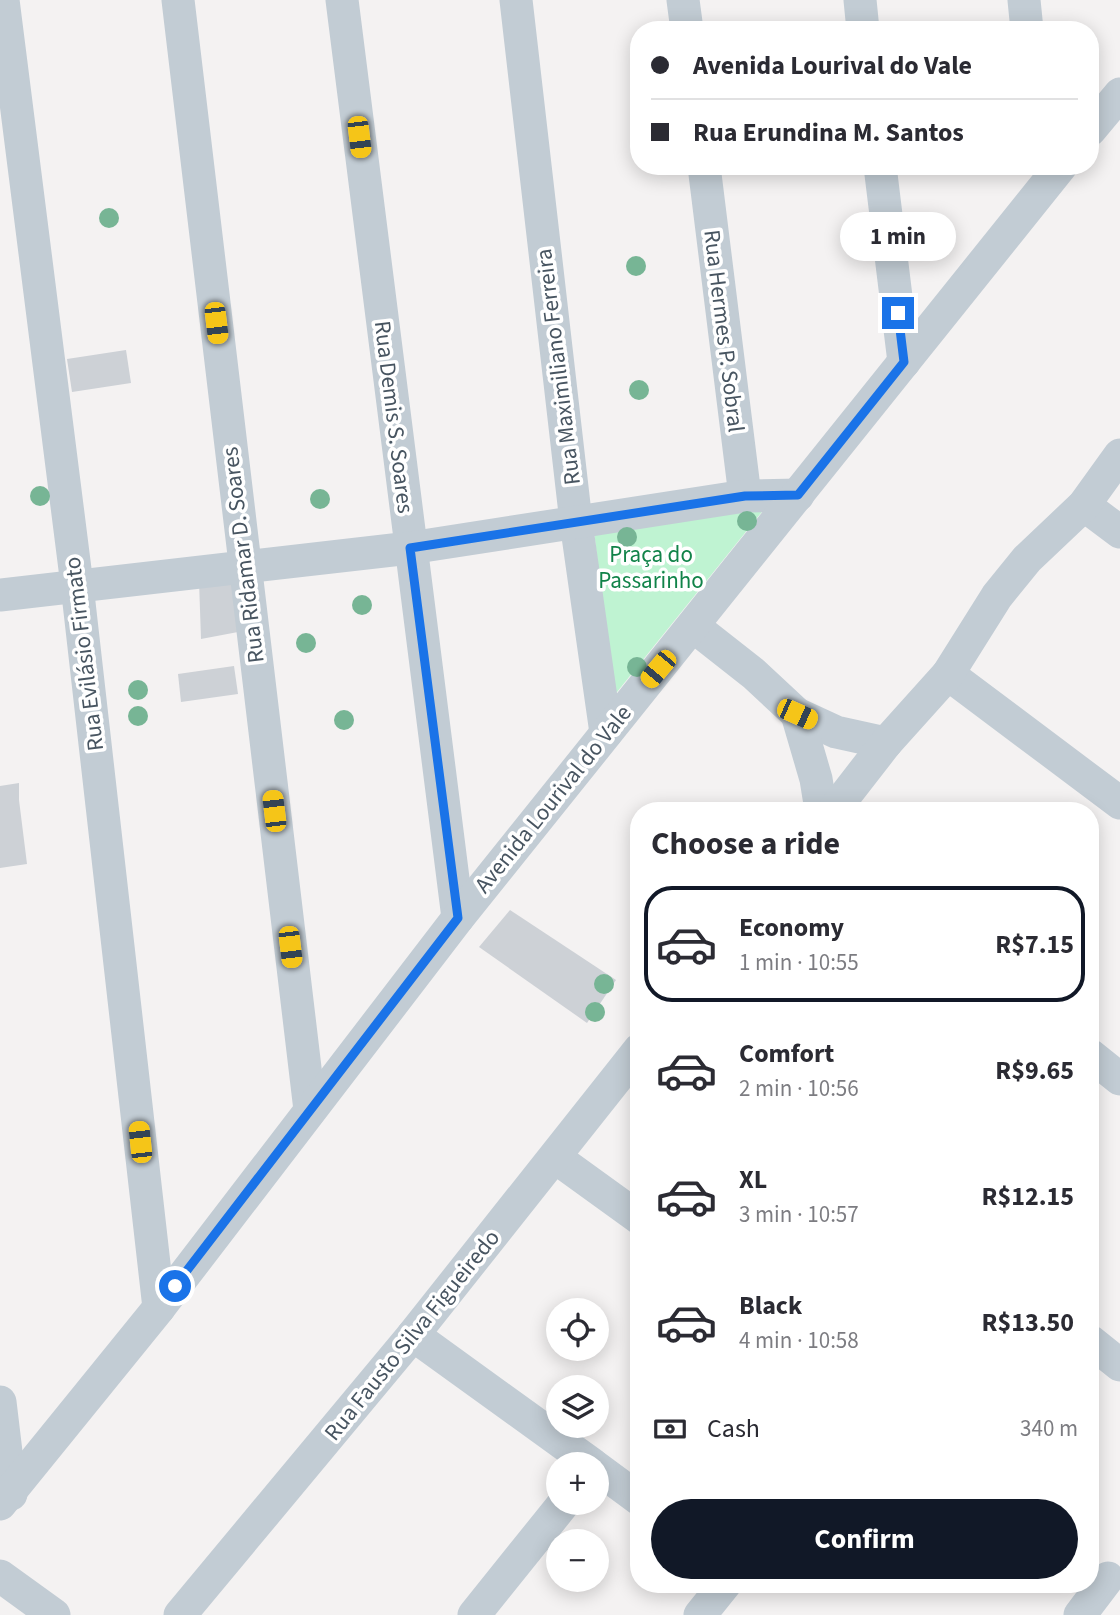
<!DOCTYPE html>
<html lang="en">
<head>
<meta charset="utf-8">
<style>
  body { margin:0; font-family:"Source Sans 3",sans-serif; background:#f2f2f3; color:#2b2b33; height:100vh; display:flex; flex-direction:column; font-size:26px; white-space:nowrap }
  * { box-sizing:border-box; margin:0 }
  p { font-size:23px; color:#7c7c81 }
  .icon { flex:none; width:38px; height:38px; fill:none; stroke:currentColor; stroke-width:2; stroke-linecap:round; stroke-linejoin:round }
  .map { position:relative; flex:1; overflow:hidden }
  .sheet { position:absolute; left:630px; top:802px; width:469px; height:791px; display:flex; flex-direction:column; background:#fff; border-radius:28px; box-shadow:0 4px 18px #0003 }
  .sheet>* { flex:none }
  .banner { position:absolute; left:630px; top:21px; width:469px; height:154px; border-radius:28px; box-shadow:0 4px 18px #0003; display:grid; align-content:center; height:154px; padding:0 21px; background:#fff }
  .controls { position:absolute; left:546px; top:1298px; display:grid; gap:14px }
  .controls a { display:grid; place-items:center; width:63px; height:63px; border-radius:50%; background:#fff; box-shadow:0 4px 18px #0003; font-size:35px }
  .end { position:absolute; width:32px; height:32px; margin:-16px; border:9px solid #1a73e8; background:#fff; box-shadow:0 0 0 4px #fff }
  .from { border-radius:50% }
  .bubble { position:absolute; height:49px; border-radius:24px; background:#fff; box-shadow:0 4px 18px #0003; font-size:23px; font-weight:700; line-height:49px; text-align:center }
  .car { position:absolute; width:21px; height:42px; margin:-21px -10px; border-radius:9px; box-shadow:0 0 5px 2px #0007; background:linear-gradient(#f5c518 24%,#345 0 40%,#f5c518 0 76%,#345 0 86%,#f5c518 0) }
  .banner b { display:flex; align-items:center; gap:24px; height:66px; font-size:26px }
  .banner b+b { border-top:2px solid #e1e1e2 }
  .banner i { width:18px; height:18px; background:#2b2b33 }
  ul { padding:0; list-style:none }
  li { display:flex; align-items:center; gap:21px; height:116px; margin:0 14px 10px; padding:0 7px; border:4px solid transparent; border-radius:28px }
  li div { flex:1 }
  li b { display:block; font-size:26px }
  li em { font-style:normal; font-weight:700 }
  li.active { border-color:#111827 }
  li>.icon { width:63px; height:63px; stroke-width:1.5 }
  h2 { padding:0 21px; font-size:32px; line-height:84px }
  .pay { display:flex; align-items:center; gap:18px; height:77px; padding:0 21px; font-size:26px }
  .pay p { margin-inline-start:auto }
  .primary-button { display:flex; gap:14px; margin-top:auto; padding:14px 21px }
  .primary-button a { flex:1; height:80px; border-radius:42px; background:#111827; color:#fff; font-size:28px; font-weight:700; line-height:80px; text-align:center }
  .map>svg:first-child { display:block }
  .green { fill:#bff3d2 }
  .building { fill:#cdd1d6 }
  .lines { fill:none; stroke-linecap:round; stroke-linejoin:round }
  .minor { stroke:#c2ccd4; stroke-width:33 }
  .tree { fill:#77b595 }
  .route { stroke:#1a73e8; stroke-width:9 }
  .labels { text-anchor:middle; dominant-baseline:central; stroke-width:7; stroke-linejoin:round; paint-order:stroke }
  .street-label { font-size:23px; fill:#485561; stroke:#fff }
  .park-label { font-size:23px; fill:#118349; stroke:#fff }
</style>
</head>
<body>
<div class="map">
<svg width="1120" height="1615" viewBox="0 0 1120 1615">
  <rect width="100%" height="100%" fill="#f4f2f2"/>
  <polygon class="green" points="769,503 613,697 593,522"/>
  <g class="building">
    <polygon points="126,350 131,383 72,392 67,359"/>
    <polygon points="236,579 238,632 201,639 199,581"/>
    <polygon points="234,666 238,694 181,702 178,674"/>
    <polygon points="19,783 19,800 27,864 0,868 0,786"/>
    <polygon points="510,910 616,980 587,1023 479,947"/>
  </g>
  <g class="lines">
    <g class="minor">
      <polyline points="3,0 77,585 159,1308"/>
      <polyline points="178,0 310,1110"/>
      <polyline points="342,0 458,918"/>
      <polyline points="516,0 576,522 606,733"/>
      <polyline points="683,0 687,30"/>
      <polyline points="860,0 863,30"/>
      <polyline points="1024,0 1027,30"/>
      <polyline points="1090,130 1120,94"/>
      <polyline points="704,166 745,496"/>
      <polyline points="880,166 904,362"/>
      <polyline points="1084,505 1120,532"/>
      <polyline points="0,595 410,548 745,496 798,495"/>
      <polyline points="693,626 754,674 797,714 836,732 886,743"/>
      <polyline points="948,674 1120,803"/>
      <polyline points="797,714 816,779 821,810"/>
      <polyline points="834,810 886,743 948,674 997,596 1027,559 1084,505 1120,455"/>
      <polyline points="1090,1055 1120,1079"/>
      <polyline points="556,1158 639,1218"/>
      <polyline points="413,1335 593,1465"/>
      <polyline points="1090,1341 1120,1365"/>
      <polyline points="0,1402 11,1494"/>
      <polyline points="597,1468 639,1499"/>
      <polyline points="0,1504 159,1308 458,918 1061,166"/>
      <polyline points="0,1576 54,1615"/>
      <polyline points="180,1615 413,1335 639,1050"/>
      <polyline points="474,1615 564,1503"/>
      <polyline points="700,1615 725,1584"/>
      <polyline points="1080,1615 1108,1578"/>
    </g>
  </g>
  <g class="tree">
    <circle cx="109" cy="218" r="10"/>
    <circle cx="636" cy="266" r="10"/>
    <circle cx="639" cy="390" r="10"/>
    <circle cx="40" cy="496" r="10"/>
    <circle cx="320" cy="499" r="10"/>
    <circle cx="747" cy="521" r="10"/>
    <circle cx="627" cy="537" r="10"/>
    <circle cx="362" cy="605" r="10"/>
    <circle cx="306" cy="643" r="10"/>
    <circle cx="637" cy="667" r="10"/>
    <circle cx="138" cy="690" r="10"/>
    <circle cx="138" cy="716" r="10"/>
    <circle cx="344" cy="720" r="10"/>
    <circle cx="604" cy="984" r="10"/>
    <circle cx="595" cy="1012" r="10"/>
  </g>
  <g class="lines">
    <polyline class="route" points="175,1286 458,918 410,548 745,496 798,495 904,362 898,313"/>
  </g>
  <g class="labels">
    <g class="street-label">
      <text transform="translate(724 331) rotate(83)">Rua Hermes P. Sobral</text>
      <text transform="translate(558 367) rotate(-97)">Rua Maximiliano Ferreira</text>
      <text transform="translate(394 417) rotate(83)">Rua Demis S. Soares</text>
      <text transform="translate(243 555) rotate(-97)">Rua Ridamar D. Soares</text>
      <text transform="translate(84 654) rotate(-97)">Rua Evilásio Firmato</text>
      <text transform="translate(553 799) rotate(-51)">Avenida Lourival do Vale</text>
      <text transform="translate(412 1335) rotate(-51)">Rua Fausto Silva Figueiredo</text>
    </g>
    <g class="park-label">
      <text x="651" y="554">Praça do<tspan x="651" dy="26">Passarinho</tspan></text>
    </g>
  </g>
</svg>
<div class="controls">
<a><svg class="icon" aria-label="locate" viewBox="0 0 24 24"><circle cx="12" cy="12" r="6"/><path d="M12 2v4M12 18v4M2 12h4M18 12h4"/></svg></a>
<a><svg class="icon" aria-label="layers" viewBox="0 0 24 24"><path d="M12 4l9 5-9 5-9-5zM3 14l9 5 9-5"/></svg></a>
<a>+</a>
<a>−</a>
</div>
<i class="end from" style="left:175px;top:1286px"></i>
<i class="end" style="left:898px;top:313px"></i>
<div class="bubble" style="left:840px;top:212px;width:116px">1 min</div>
<i class="car" style="left:359px;top:137px;rotate:173deg"></i>
<i class="car" style="left:216px;top:323px;rotate:173deg"></i>
<i class="car" style="left:658px;top:669px;rotate:220deg"></i>
<i class="car" style="left:797px;top:714px;rotate:114deg"></i>
<i class="car" style="left:274px;top:811px;rotate:353deg"></i>
<i class="car" style="left:290px;top:947px;rotate:173deg"></i>
<i class="car" style="left:140px;top:1142px;rotate:354deg"></i>
<div class="banner">
<b><i class="from"></i>Avenida Lourival do Vale</b>
<b><i></i>Rua Erundina M. Santos</b>
</div>
<section class="sheet">
<h2>Choose a ride</h2>
<ul>
<li class="active"><svg class="icon" aria-label="car" viewBox="0 0 24 24"><path d="M5 17H2v-5l4-1 3-4h7l3 4 3 1v5h-3M9 17h6M6 11h13"/><circle cx="7" cy="17" r="2"/><circle cx="17" cy="17" r="2"/></svg><div><b>Economy</b><p>1 min · 10:55</p></div><em>R$7.15</em></li>
<li><svg class="icon" aria-label="car" viewBox="0 0 24 24"><path d="M5 17H2v-5l4-1 3-4h7l3 4 3 1v5h-3M9 17h6M6 11h13"/><circle cx="7" cy="17" r="2"/><circle cx="17" cy="17" r="2"/></svg><div><b>Comfort</b><p>2 min · 10:56</p></div><em>R$9.65</em></li>
<li><svg class="icon" aria-label="car" viewBox="0 0 24 24"><path d="M5 17H2v-5l4-1 3-4h7l3 4 3 1v5h-3M9 17h6M6 11h13"/><circle cx="7" cy="17" r="2"/><circle cx="17" cy="17" r="2"/></svg><div><b>XL</b><p>3 min · 10:57</p></div><em>R$12.15</em></li>
<li><svg class="icon" aria-label="car" viewBox="0 0 24 24"><path d="M5 17H2v-5l4-1 3-4h7l3 4 3 1v5h-3M9 17h6M6 11h13"/><circle cx="7" cy="17" r="2"/><circle cx="17" cy="17" r="2"/></svg><div><b>Black</b><p>4 min · 10:58</p></div><em>R$13.50</em></li>
</ul>
<div class="pay"><svg class="icon" aria-label="cash" viewBox="0 0 24 24"><path d="M3 7h18v10H3z"/><circle cx="12" cy="12" r="2"/></svg>Cash<p>340 m</p></div>
<div class="primary-button"><a>Confirm</a></div>
</section>
</div>
</body>
</html>
